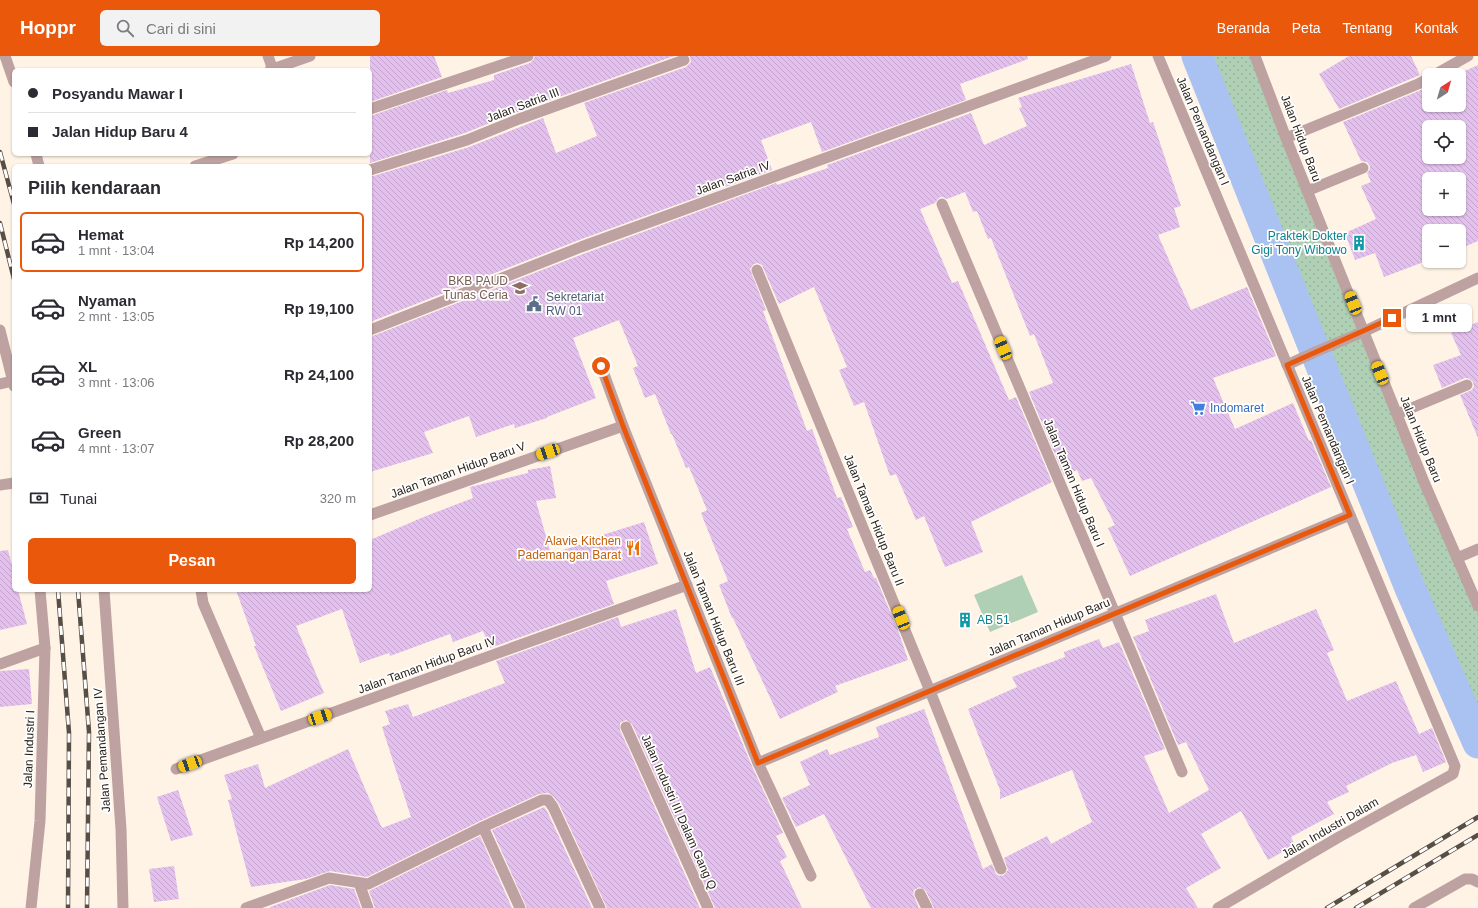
<!DOCTYPE html>
<html lang="id">
<head>
<meta charset="utf-8">
<style>
  body { margin:0; font-family:Arial,sans-serif; background:#f2f2f3; color:#2b2b33; height:100vh; display:flex; flex-direction:column; font-size:15px; white-space:nowrap }
  * { box-sizing:border-box; margin:0 }
  p { font-size:13px; color:#7c7c81 }
  .icon { flex:none; width:22px; height:22px; fill:none; stroke:currentColor; stroke-width:2; stroke-linecap:round; stroke-linejoin:round }
  .map { position:relative; flex:1; overflow:hidden }
  .side { position:absolute; left:12px; top:108px; width:360px; height:428px; display:flex; flex-direction:column; background:#fff; border-radius:6px; box-shadow:0 1px 3px #0004 }
  .side>* { flex:none }
  .hud { position:absolute; left:12px; top:12px; width:360px; height:88px; border-radius:6px; box-shadow:0 1px 3px #0004; display:grid; align-content:center; height:88px; padding:0 16px; background:#fff }
  .needle { width:26px; rotate:37deg }
  .controls { position:absolute; left:1422px; top:12px; display:grid; gap:8px }
  .controls a { display:grid; place-items:center; width:44px; height:44px; border-radius:6px; background:#fff; box-shadow:0 1px 3px #0004; font-size:20px }
  .end { position:absolute; width:18px; height:18px; margin:-9px; border:5px solid #ea580c; background:#fff; box-shadow:0 0 0 2px #fff }
  .from { border-radius:50% }
  .bubble { position:absolute; height:28px; border-radius:6px; background:#fff; box-shadow:0 1px 3px #0004; font-size:13px; font-weight:700; line-height:28px; text-align:center }
  .car { position:absolute; width:12px; height:24px; margin:-12px -6px; border-radius:5px; box-shadow:0 0 3px 1px #0007; background:linear-gradient(#f5c518 24%,#345 0 40%,#f5c518 0 76%,#345 0 86%,#f5c518 0) }
  .hud b { display:flex; align-items:center; gap:14px; height:38px; font-size:15px }
  .hud b+b { border-top:1px solid #e1e1e2 }
  .hud i { width:10px; height:10px; background:#2b2b33 }
  ul { padding:0; list-style:none }
  li { display:flex; align-items:center; gap:12px; height:60px; margin:0 8px 6px; padding:0 8px; border:2px solid transparent; border-radius:6px }
  li div { flex:1 }
  li b { display:block; font-size:15px }
  li em { font-style:normal; font-weight:700 }
  li.current { border-color:#ea580c }
  li>.icon { width:36px; height:36px; stroke-width:1.5 }
  h2 { padding:0 16px; font-size:18px; line-height:48px }
  .pay { display:flex; align-items:center; gap:10px; height:44px; padding:0 16px; font-size:15px }
  .pay p { margin-inline-start:auto }
  .cta { display:flex; gap:8px; margin-top:auto; padding:8px 16px }
  .cta a { flex:1; height:46px; border-radius:6px; background:#ea580c; color:#fff; font-size:16px; font-weight:700; line-height:46px; text-align:center }
  header { display:flex; align-items:center; gap:24px; box-sizing:border-box; height:56px; padding:0 20px; background:#ea580c; color:#fff }
  header strong { font-size:19px }
  nav { display:flex; gap:22px; margin-inline-start:auto; font-size:14px }
  .search { width:280px; height:36px; background:#f2f2f3; display:flex; align-items:center; gap:10px; box-sizing:border-box; padding:0 14px; border-radius:6px; color:#7c7c81; font-size:15px }
  .map>svg:first-child { display:block }
  .grass { fill:url(#grass-dots) }
  .pitch { fill:#afd0b4 }
  .lines { fill:none; stroke-linecap:round; stroke-linejoin:round }
  .canal { stroke:#a9c2f2; stroke-width:31 }
  .building { fill:url(#building-back-hatch); fill-rule:evenodd }
  .service { stroke:#bea2a2; stroke-width:11 }
  .minor { stroke:#bea2a2; stroke-width:11 }
  .tertiary { stroke:#bea2a2; stroke-width:11 }
  .rail-casing { stroke:#574e45; stroke-width:4.5 }
  .rail { stroke:#fff; stroke-width:3; stroke-dasharray:9; stroke-linecap:butt }
  .route { stroke:#ea580c; stroke-width:5 }
  .labels { text-anchor:middle; dominant-baseline:central; stroke-width:3.5; stroke-linejoin:round; paint-order:stroke }
  .street-label { font-size:12px; fill:#2c241c; stroke:#fff }
  .culture-label { font-size:12px; fill:#0d838f; stroke:#fff; text-anchor:end }
  .education-label { font-size:12px; fill:#785e54; stroke:#fff; text-anchor:end }
  .service-label { font-size:12px; fill:#4e5e75; stroke:#fff; text-anchor:start }
  .shop-label { font-size:12px; fill:#366cbe; stroke:#fff; text-anchor:start }
  .food-label { font-size:12px; fill:#c56008; stroke:#fff; text-anchor:end }
</style>
</head>
<body>
<header>
<strong>Hoppr</strong>
<div class="search"><svg class="icon" aria-label="search" viewBox="0 0 24 24"><circle cx="10" cy="10" r="6"/><path d="M15 15l6 6"/></svg>Cari di sini</div>
<nav><a>Beranda</a><a>Peta</a><a>Tentang</a><a>Kontak</a></nav>
</header>
<div class="map">
<svg width="1478" height="852" viewBox="0 0 1478 852">
  <defs>
    <pattern id="grass-dots" width="8" height="8" patternUnits="userSpaceOnUse"><rect width="8" height="8" fill="#afd0b4"/><path d="M2 2h.1M6 6h.1" fill="none" stroke="#97b29a" stroke-width="1.8" stroke-linecap="round"/></pattern>
    <pattern id="building-back-hatch" width="6" height="6" patternUnits="userSpaceOnUse"><rect width="6" height="6" fill="#e3c0ed"/><path d="M-1 5l2 2M0 0l6 6M5-1l2 2" fill="none" stroke="#c3a5cb"/></pattern>
  </defs>
  <rect width="100%" height="100%" fill="#fff3e5"/>
  <polygon class="grass" points="1197,0 1257,0 1478,551 1478,687 1375,445"/>
  <polygon class="pitch" points="1022,519 1038,556 990,576 974,539"/>
  <g class="lines">
    <polyline class="canal" points="1197,0 1410,532 1478,687"/>
  </g>
  <g class="building">
    <polygon points="370,0 434,0 442,21 370,46"/>
    <polygon points="535,0 674,0 517,56 465,77 370,107 370,76 373,75 370,67 370,60 447,34 448,37 494,24 494,19 530,7 533,4"/>
    <polygon points="690,0 1027,0 1028,3 960,28 966,44 822,96 811,66 761,84 772,114 579,184 370,266 370,121 469,91 543,62 556,97 597,80 584,47 686,11 691,6"/>
    <polygon points="1349,0 1411,0 1420,19 1339,53 1319,18"/>
    <polygon points="1131,8 1150,67 1153,66 1181,150 1174,152 1180,171 1158,179 1191,254 1247,231 1276,300 1213,322 1235,373 1293,347 1309,385 1311,384 1331,431 1130,520 1108,472 1115,469 1091,422 1082,425 1077,414 1064,420 1029,336 1053,327 1034,278 1030,280 991,182 988,183 977,155 973,156 965,136 947,143 943,141 940,141 937,144 935,147 920,153 952,227 958,225 1009,344 1016,341 1052,426 971,466 983,496 945,511 924,460 916,464 896,418 890,420 864,346 854,350 839,314 847,311 814,231 779,248 762,209 758,207 754,208 750,213 766,254 763,255 807,375 812,373 837,442 841,441 853,471 847,473 865,516 870,514 874,522 876,522 899,577 908,604 835,630 838,636 780,663 733,562 732,562 719,529 728,525 701,457 707,454 689,411 686,412 672,378 671,378 655,338 645,342 633,312 638,310 619,264 573,282 596,342 547,361 547,362 515,372 514,368 476,381 469,360 424,376 433,397 370,416 370,281 583,198 776,127 777,129 828,112 827,109 971,57 984,89 1027,70 1019,52 1022,51 1018,42"/>
    <path d="M 1478,9 L 1478,185 L 1459,193 L 1459,175 L 1429,175 L 1429,204 L 1384,221 L 1375,197 L 1355,204 L 1345,177 L 1376,163 L 1361,130 L 1371,126 L 1367,117 L 1370,113 L 1370,110 L 1367,106 L 1361,105 L 1343,66 L 1426,32 L 1427,33 L 1429,32 L 1429,49 L 1459,49 L 1459,19 L 1456,19 ZM 1429,71 L 1459,71 L 1459,101 L 1429,101 ZM 1429,123 L 1459,123 L 1459,153 L 1429,153 Z"/>
    <polygon points="1478,266 1478,382 1460,339 1472,334 1474,330 1473,326 1468,322 1465,322 1442,332 1433,309 1461,299 1451,277"/>
    <polygon points="550,410 556,442 536,445 551,498 597,483 596,481 644,466 658,508 606,525 614,548 490,592 483,575 453,586 450,578 390,600 389,597 360,607 342,553 296,570 324,637 281,655 254,590 256,590 236,534 370,534 370,484 426,460 473,442 470,431 528,417 528,414"/>
    <polygon points="8,494 14,517 14,534 18,534 27,568 0,574 0,495"/>
    <polygon points="1216,538 1234,587 1316,553 1334,594 1327,597 1347,645 1396,625 1419,678 1432,672 1446,706 1423,716 1416,699 1392,707 1346,730 1349,736 1327,746 1334,758 1291,781 1295,789 1268,804 1241,755 1201,778 1221,812 1186,832 1198,852 934,852 926,835 920,831 914,834 913,838 919,852 871,852 824,758 796,771 782,742 810,729 800,706 827,693 830,699 879,681 876,671 924,653 983,813 992,808 996,818 1000,820 1004,819 1008,814 1004,802 1047,780 1051,788 1092,766 1072,714 1000,743 1000,734 968,653 1017,631 1012,621 1065,601 1064,596 1099,583 1103,592 1119,586 1165,693 1144,700 1169,757 1209,734 1186,686 1178,689 1133,581 1149,575 1145,564"/>
    <polygon points="676,553 696,617 710,611 752,710 783,777 776,780 787,801 780,805 802,852 715,852 632,668 626,664 620,667 620,674 700,852 607,852 559,748 553,740 548,737 539,738 480,765 367,821 330,815 306,823 251,831 228,744 232,743 224,719 258,708 265,732 348,693 382,772 411,761 382,671 390,668 385,655 408,648 413,661 505,627 496,605 618,561 621,571"/>
    <polygon points="29,613 32,648 0,651 0,615"/>
    <polygon points="178,734 193,779 171,785 157,741"/>
    <polygon points="544,751 547,755 592,852 527,852 492,774"/>
    <polygon points="480,780 512,852 375,852 369,835"/>
    <polygon points="174,810 179,843 154,846 149,813"/>
    <polygon points="330,829 354,833 361,852 270,852 270,851"/>
  </g>
  <g class="lines">
    <g class="service">
      <polyline points="1307,135 1363,112"/>
      <polyline points="1397,358 1467,329"/>
    </g>
    <g class="minor">
      <polyline points="5,0 14,26"/>
      <polyline points="268,0 273,14"/>
      <polyline points="1158,0 1455,710 1453,718 1339,781 1218,852"/>
      <polyline points="270,14 310,0"/>
      <polyline points="1434,19 1468,0"/>
      <polyline points="370,53 528,0"/>
      <polyline points="1286,82 1418,28 1429,22"/>
      <polyline points="36,98 39,110"/>
      <polyline points="195,110 233,98"/>
      <polyline points="370,114 467,84 519,63 684,4"/>
      <polyline points="942,148 1182,716"/>
      <polyline points="757,214 930,635 1001,813"/>
      <polyline points="0,274 14,330"/>
      <polyline points="370,274 581,191 1106,0"/>
      <polyline points="1287,309 1315,296 1363,276"/>
      <polyline points="601,310 623,370 758,707 811,820"/>
      <polyline points="0,328 13,325"/>
      <polyline points="0,429 14,427"/>
      <polyline points="370,459 623,370"/>
      <polyline points="1457,502 1478,493"/>
      <polyline points="104,534 121,773 123,852"/>
      <polyline points="201,534 203,547 261,682"/>
      <polyline points="0,608 45,592"/>
      <polyline points="626,671 708,852"/>
      <polyline points="758,707 1350,459"/>
      <polyline points="176,713 687,529"/>
      <polyline points="483,771 542,744 548,744 553,751 600,852"/>
      <polyline points="359,827 368,852"/>
      <polyline points="920,838 927,852"/>
      <polyline points="31,852 40,765 45,592 40,534"/>
      <polyline points="246,852 329,822 368,828 483,771 520,852"/>
      <polyline points="1414,852 1465,823 1472,823 1478,826"/>
    </g>
    <g class="tertiary">
      <polyline points="1255,0 1286,82 1424,426 1478,550"/>
      <polyline points="1363,276 1478,222"/>
    </g>
    <g class="rail-casing">
      <g id="rail">
        <polyline points="0,96 14,148"/>
        <polyline points="0,167 14,223"/>
        <polyline points="58,534 69,677 68,852"/>
        <polyline points="78,534 89,676 87,852"/>
        <polyline points="1327,852 1478,761"/>
        <polyline points="1356,852 1478,779"/>
      </g>
    </g>
    <use href="#rail" class="rail"/>
  </g>
  <g class="lines">
    <polyline class="route" points="601,310 623,370 758,707 1350,459 1287,309 1392,262"/>
  </g>
  <defs>
    <g id="building-bare" transform="scale(1.2)"><path d="M-4-6H4V6H1V3H-1V6H-4ZM-2.5-4.3h1.7v1.8h-1.7ZM.8-4.3h1.7v1.8H.8ZM-2.5-1h1.7V.8h-1.7ZM.8-1h1.7V.8H.8Z" fill="#0f9aa8" stroke="#fff" stroke-width="2.5" paint-order="stroke"/></g>
    <g id="school-bare" transform="scale(1.2)"><path d="M0-5L7-2L0 1L-7-2ZM-4 1L0 2.5L4 1V4Q0 6-4 4Z" fill="#8d6e63" stroke="#fff" stroke-width="2.5" paint-order="stroke"/></g>
    <g id="civic-bare" transform="scale(1.2)"><path d="M-.6-6.5H3V-4.5H.6V-3L4-1V1h2V6H-6V1h2V-1L-.6-3ZM-1.2 2.5V6h2.4V2.5Z" fill="#5c6f8a" stroke="#fff" stroke-width="2.5" paint-order="stroke"/></g>
    <g id="supermarket-bare" transform="scale(1.2)"><path d="M-6-5.5h2.5l.6 2H6L4.5 2H-2.5L-4.4-4H-6ZM-1.5 3.2a1.3 1.3 0 1 0 .1 0ZM3 3.2a1.3 1.3 0 1 0 .1 0Z" fill="#3f7fe0" stroke="#fff" stroke-width="2.5" paint-order="stroke"/></g>
    <g id="restaurant-bare" transform="scale(1.2)"><path d="M-5-6h1v4h1v-4h1v4h1v-4h1v5L-1.5 .5V6h-2V.5L-5-1ZM5-6V6H3V1.5H1.5Q1.5-4 5-6Z" fill="#e8710a" stroke="#fff" stroke-width="2.5" paint-order="stroke"/></g>
  </defs>
  <g fill-rule="evenodd">
    <use href="#building-bare" x="1359" y="187"/>
    <use href="#school-bare" x="520" y="232"/>
    <use href="#civic-bare" x="534" y="248"/>
    <use href="#supermarket-bare" x="1198" y="352"/>
    <use href="#restaurant-bare" x="633" y="492"/>
    <use href="#building-bare" x="965" y="564"/>
  </g>
  <g class="labels">
    <g class="street-label">
      <text transform="translate(523 49) rotate(-21)">Jalan Satria III</text>
      <text transform="translate(1203 75) rotate(67)">Jalan Pemandangan I</text>
      <text transform="translate(1301 82) rotate(69)">Jalan Hidup Baru</text>
      <text transform="translate(733 122) rotate(-20)">Jalan Satria IV</text>
      <text transform="translate(1328 374) rotate(67)">Jalan Pemandangan I</text>
      <text transform="translate(1421 383) rotate(68)">Jalan Hidup Baru</text>
      <text transform="translate(458 414) rotate(-20)">Jalan Taman Hidup Baru V</text>
      <text transform="translate(1074 427) rotate(67)">Jalan Taman Hidup Baru I</text>
      <text transform="translate(874 464) rotate(68)">Jalan Taman Hidup Baru II</text>
      <text transform="translate(714 562) rotate(68)">Jalan Taman Hidup Baru III</text>
      <text transform="translate(1049 571) rotate(-23)">Jalan Taman Hidup Baru</text>
      <text transform="translate(427 609) rotate(-20)">Jalan Taman Hidup Baru IV</text>
      <text transform="translate(29 693) rotate(-88)">Jalan Industri I</text>
      <text transform="translate(102 694) rotate(-94)">Jalan Pemandangan IV</text>
      <text transform="translate(679 756) rotate(66)">Jalan Industri III Dalam Gang Q</text>
      <text transform="translate(1330 772) rotate(-30)">Jalan Industri Dalam</text>
    </g>
    <g class="culture-label">
      <text x="1347" y="180">Praktek Dokter<tspan x="1347" dy="14">Gigi Tony Wibowo</tspan></text>
      <text x="977" y="564" text-anchor="start">AB 51</text>
    </g>
    <g class="education-label">
      <text x="508" y="225">BKB PAUD<tspan x="508" dy="14">Tunas Ceria</tspan></text>
    </g>
    <g class="service-label">
      <text x="546" y="241">Sekretariat<tspan x="546" dy="14">RW 01</tspan></text>
    </g>
    <g class="shop-label">
      <text x="1210" y="352">Indomaret</text>
    </g>
    <g class="food-label">
      <text x="621" y="485">Alavie Kitchen<tspan x="621" dy="14">Pademangan Barat</tspan></text>
    </g>
  </g>
</svg>
<div class="controls">
<a><svg class="needle" viewBox="-14 -14 28 28"><path d="M0-13l5 13h-10z" fill="#e53935"/><path d="M0 13l5-13h-10z" fill="#7c7c81"/></svg></a>
<a><svg class="icon" aria-label="locate" viewBox="0 0 24 24"><circle cx="12" cy="12" r="6"/><path d="M12 2v4M12 18v4M2 12h4M18 12h4"/></svg></a>
<a>+</a>
<a>−</a>
</div>
<i class="end from" style="left:601px;top:310px"></i>
<i class="end" style="left:1392px;top:262px"></i>
<div class="bubble" style="left:1406px;top:248px;width:66px">1 mnt</div>
<i class="car" style="left:1353px;top:247px;rotate:338deg"></i>
<i class="car" style="left:1003px;top:292px;rotate:337deg"></i>
<i class="car" style="left:1380px;top:317px;rotate:338deg"></i>
<i class="car" style="left:548px;top:396px;rotate:251deg"></i>
<i class="car" style="left:901px;top:562px;rotate:338deg"></i>
<i class="car" style="left:320px;top:661px;rotate:71deg"></i>
<i class="car" style="left:190px;top:708px;rotate:250deg"></i>
<div class="hud">
<b><i class="from"></i>Posyandu Mawar I</b>
<b><i></i>Jalan Hidup Baru 4</b>
</div>
<section class="side">
<h2>Pilih kendaraan</h2>
<ul>
<li class="current"><svg class="icon" aria-label="car" viewBox="0 0 24 24"><path d="M5 17H2v-5l4-1 3-4h7l3 4 3 1v5h-3M9 17h6M6 11h13"/><circle cx="7" cy="17" r="2"/><circle cx="17" cy="17" r="2"/></svg><div><b>Hemat</b><p>1 mnt · 13:04</p></div><em>Rp 14,200</em></li>
<li><svg class="icon" aria-label="car" viewBox="0 0 24 24"><path d="M5 17H2v-5l4-1 3-4h7l3 4 3 1v5h-3M9 17h6M6 11h13"/><circle cx="7" cy="17" r="2"/><circle cx="17" cy="17" r="2"/></svg><div><b>Nyaman</b><p>2 mnt · 13:05</p></div><em>Rp 19,100</em></li>
<li><svg class="icon" aria-label="car" viewBox="0 0 24 24"><path d="M5 17H2v-5l4-1 3-4h7l3 4 3 1v5h-3M9 17h6M6 11h13"/><circle cx="7" cy="17" r="2"/><circle cx="17" cy="17" r="2"/></svg><div><b>XL</b><p>3 mnt · 13:06</p></div><em>Rp 24,100</em></li>
<li><svg class="icon" aria-label="car" viewBox="0 0 24 24"><path d="M5 17H2v-5l4-1 3-4h7l3 4 3 1v5h-3M9 17h6M6 11h13"/><circle cx="7" cy="17" r="2"/><circle cx="17" cy="17" r="2"/></svg><div><b>Green</b><p>4 mnt · 13:07</p></div><em>Rp 28,200</em></li>
</ul>
<div class="pay"><svg class="icon" aria-label="cash" viewBox="0 0 24 24"><path d="M3 7h18v10H3z"/><circle cx="12" cy="12" r="2"/></svg>Tunai<p>320 m</p></div>
<div class="cta"><a>Pesan</a></div>
</section>
</div>
</body>
</html>
